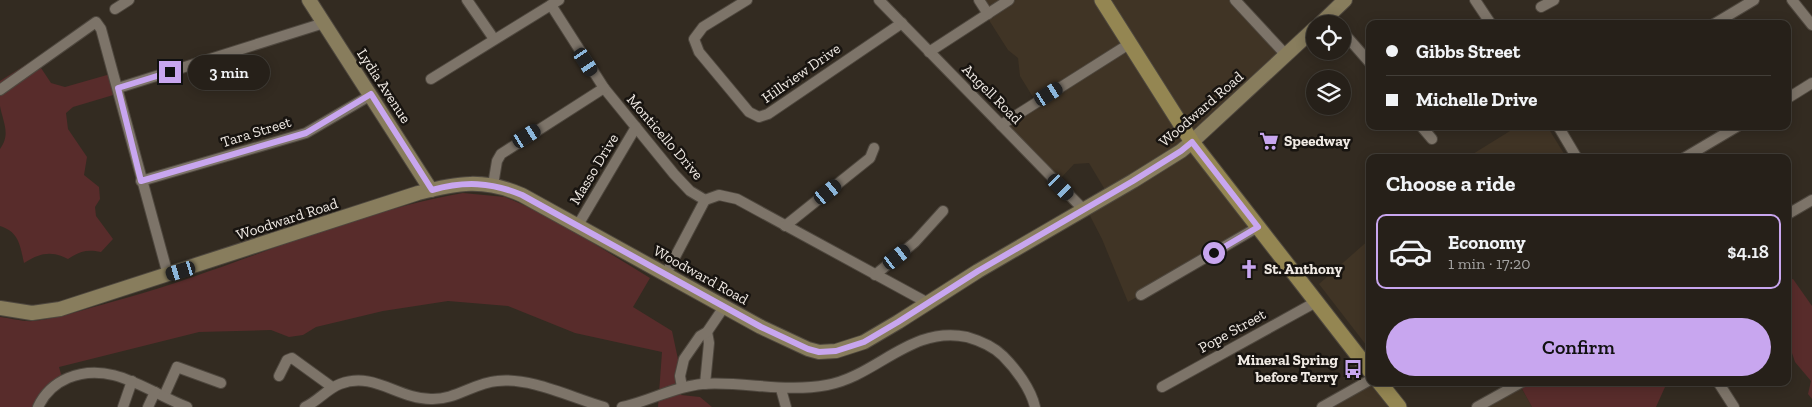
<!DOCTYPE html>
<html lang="en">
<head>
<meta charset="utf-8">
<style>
  body { margin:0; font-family:"Zilla Slab",serif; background:#2e2822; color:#f1f3f6; height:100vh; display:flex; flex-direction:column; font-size:19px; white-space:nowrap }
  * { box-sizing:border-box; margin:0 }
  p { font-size:16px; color:#a4a3a2 }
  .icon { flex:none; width:28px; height:28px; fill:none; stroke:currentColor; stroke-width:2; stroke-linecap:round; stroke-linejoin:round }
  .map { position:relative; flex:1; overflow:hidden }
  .drawer { position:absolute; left:1366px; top:154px; width:425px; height:232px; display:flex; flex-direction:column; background:#262019; border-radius:10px; box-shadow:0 2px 12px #0003,0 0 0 1px #423e38 }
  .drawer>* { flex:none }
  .top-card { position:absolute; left:1366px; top:20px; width:425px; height:110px; border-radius:10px; box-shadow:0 2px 12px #0003,0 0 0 1px #423e38; display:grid; align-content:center; height:110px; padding:0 20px; background:#262019 }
  .controls { position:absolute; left:1306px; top:15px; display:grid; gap:10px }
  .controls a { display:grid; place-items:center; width:45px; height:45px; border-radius:50%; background:#262019; box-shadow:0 2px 12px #0003,0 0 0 1px #423e38; font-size:25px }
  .end { position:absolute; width:22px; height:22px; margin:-11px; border:6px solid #c8a6ef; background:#111; box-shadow:0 0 0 2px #111 }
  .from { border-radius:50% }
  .bubble { position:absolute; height:35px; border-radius:18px; background:#262019; box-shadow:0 2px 12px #0003,0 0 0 1px #423e38; font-size:16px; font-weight:600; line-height:35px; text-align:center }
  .car { position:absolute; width:15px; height:30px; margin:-15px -8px; border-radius:6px; box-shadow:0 0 4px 1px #0007; background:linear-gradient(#222 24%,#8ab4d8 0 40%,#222 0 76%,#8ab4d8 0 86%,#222 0) }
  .top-card b { display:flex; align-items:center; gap:18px; height:48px; font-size:19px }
  .top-card b+b { border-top:1px solid #423e38 }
  .top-card i { width:12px; height:12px; background:#f1f3f6 }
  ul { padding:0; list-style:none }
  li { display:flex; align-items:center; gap:15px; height:75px; margin:0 10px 8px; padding:0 10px; border:2px solid transparent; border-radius:10px }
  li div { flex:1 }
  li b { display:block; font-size:19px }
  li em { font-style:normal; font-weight:600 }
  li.on { border-color:#c8a6ef }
  li>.icon { width:45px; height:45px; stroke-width:1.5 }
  h2 { padding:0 20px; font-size:22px; line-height:60px }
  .cta { display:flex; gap:10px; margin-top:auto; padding:10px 20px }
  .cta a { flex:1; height:58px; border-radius:30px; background:#c8a6ef; color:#111; font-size:20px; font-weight:600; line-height:58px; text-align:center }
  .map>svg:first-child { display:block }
  .built { fill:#403425 }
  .green { fill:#582c2b }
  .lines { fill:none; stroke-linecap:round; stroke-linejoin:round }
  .street-casing { stroke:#4e473e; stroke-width:12 }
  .secondary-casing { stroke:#4e473e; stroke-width:16 }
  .primary-casing { stroke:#4e473e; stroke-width:17 }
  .street { stroke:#7d7469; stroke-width:10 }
  .secondary { stroke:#887d5d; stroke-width:14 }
  .primary { stroke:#948652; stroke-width:15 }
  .route { stroke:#c8a6ef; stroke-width:6 }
  .labels { text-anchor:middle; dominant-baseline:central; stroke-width:5; stroke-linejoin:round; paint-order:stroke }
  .street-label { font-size:15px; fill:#f0eae4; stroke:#181410 }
  .poi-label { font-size:15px; font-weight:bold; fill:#f0eae4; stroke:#181410; text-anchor:start }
</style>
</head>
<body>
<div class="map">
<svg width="1812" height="407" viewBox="0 0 1812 407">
  <rect width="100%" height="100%" fill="#332b21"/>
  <g class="built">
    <polygon points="981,0 1238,0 1287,55 1197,139 1258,222 1223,249 1128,302 1102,239 1086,208 1107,193 1089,163 1074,164 1060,179 1005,126 1036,102 1020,76 1018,58 1008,50 987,17"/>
    <polygon points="1518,126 1547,126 1566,157 1468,157"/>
    <polygon points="1370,239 1370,350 1319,284"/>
    <polygon points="1370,381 1404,407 1323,407"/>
    <polygon points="1521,387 1532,407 1482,407"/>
  </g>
  <g class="green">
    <path d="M 35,59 L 51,83 L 65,87 L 114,73 L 120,93 L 73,107 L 66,113 L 68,129 L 87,157 L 84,175 L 99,187 L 100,199 L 95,207 L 96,216 L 113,239 L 101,252 C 87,249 80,251 68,259 C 51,250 40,253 24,263 C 20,245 19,232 0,226 L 0,149 C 11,134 3,122 0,106 C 0,98 0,89 0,81 Z"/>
    <path d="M 463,193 L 505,197 L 549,216 L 650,278 L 633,307 L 672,331 L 679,364 L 681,395 L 700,397 L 712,407 L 658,407 L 662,352 L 575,333 L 508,306 L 448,301 L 383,311 L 316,327 L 303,335 L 289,337 L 271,330 L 199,332 L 59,367 L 63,381 L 41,407 L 0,407 L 0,317 C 10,318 23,322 34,321 C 62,318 98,305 126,298 C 239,266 347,213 463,193 Z"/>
    <polygon points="1793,279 1812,306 1812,399 1808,394 1811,381 1795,362 1788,341 1788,280"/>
    <polygon points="1528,382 1676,383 1665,387 1656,407 1532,407 1521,387"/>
  </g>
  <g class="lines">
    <g class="street-casing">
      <g id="street">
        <polyline points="467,0 494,39"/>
        <polyline points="747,0 703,27 694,39 699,52 749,112 759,117 768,114 902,23"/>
        <polyline points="879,0 1084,210"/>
        <polyline points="979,0 988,14"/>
        <polyline points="1235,0 1286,55"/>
        <polyline points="1475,0 1491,24"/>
        <polyline points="1792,0 1812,25"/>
        <polyline points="551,5 604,88 674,174 690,191 705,200"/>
        <polyline points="1541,7 1554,0"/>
        <polyline points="115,9 129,0"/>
        <polyline points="1329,15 1336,24"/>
        <polyline points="1714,24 1754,0"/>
        <polyline points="1342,31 1370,63"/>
        <polyline points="929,52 1009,0"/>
        <polyline points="431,79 559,0"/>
        <polyline points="118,88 324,23"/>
        <polyline points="0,90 96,22 101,29 168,275"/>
        <polyline points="1788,98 1812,83"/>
        <polyline points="1001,125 1129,44"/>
        <polyline points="1421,126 1432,139"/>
        <polyline points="1558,126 1577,158"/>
        <polyline points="1684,158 1738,126"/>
        <polyline points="141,181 306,133 371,95"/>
        <polyline points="493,185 497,161 501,154 604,88"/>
        <polyline points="705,200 719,195 737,199 928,303"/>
        <polyline points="1788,214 1812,200"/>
        <polyline points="578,225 636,127"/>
        <polyline points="785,226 870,158 874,148"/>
        <polyline points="666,274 705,200"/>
        <polyline points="875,275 915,242 943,211"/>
        <polyline points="1141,295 1258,227"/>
        <polyline points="279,376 287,360 292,358 332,387"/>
        <polyline points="1718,382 1734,407"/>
        <polyline points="705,384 709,343 707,332"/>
        <polyline points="682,387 680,376 684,359 700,336 707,332 724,307"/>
        <polyline points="1162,387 1316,302"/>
        <polyline points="781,389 786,407"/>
        <polyline points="164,396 177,367 221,383"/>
        <path d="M 38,407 C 44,394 54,384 68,378 C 111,360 148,392 187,407"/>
        <polyline points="123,407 132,381"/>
        <polyline points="148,407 155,392"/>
        <path d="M 305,407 C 318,401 327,389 340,384 C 374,371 398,399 431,399 C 455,400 474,383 497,381 C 531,377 572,398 604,407"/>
        <path d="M 622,407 C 650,401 673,387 702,384 C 744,381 784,393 827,385 C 877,376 911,325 967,337 C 981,341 993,346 1003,356 C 1016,369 1031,389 1035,407"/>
        <polyline points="1322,407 1370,380"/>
        <polyline points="1477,407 1522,382"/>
      </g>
    </g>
    <g class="secondary-casing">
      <g id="secondary">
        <polyline points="309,0 431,190"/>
        <polyline points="1320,24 1345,0"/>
        <polyline points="1195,139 1315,28"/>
        <path d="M 0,308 L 32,313 L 60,309 L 418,193 C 457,183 484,178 522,195 L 761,327 L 808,349 L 819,352 L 836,351 L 864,342 L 898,322 L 978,271 L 1133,181 L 1181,151 L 1192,142"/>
      </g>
    </g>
    <g class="primary-casing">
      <g id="primary">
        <polyline points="1102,0 1192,142 1370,371"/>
        <polyline points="1379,382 1399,407"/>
      </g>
    </g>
    <use href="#street" class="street"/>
    <use href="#secondary" class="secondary"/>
    <use href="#primary" class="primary"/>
  </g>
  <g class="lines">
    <path class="route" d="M 170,72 L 118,88 L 141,181 L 306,133 L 371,94 L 432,190 C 464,181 491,182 522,195 L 761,327 L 808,349 L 819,352 L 836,351 L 864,342 L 898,322 L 978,271 L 1133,181 L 1181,151 L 1192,142 L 1258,227 L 1214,253"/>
  </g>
  <defs>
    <g id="supermarket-bare" transform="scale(1.5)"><path d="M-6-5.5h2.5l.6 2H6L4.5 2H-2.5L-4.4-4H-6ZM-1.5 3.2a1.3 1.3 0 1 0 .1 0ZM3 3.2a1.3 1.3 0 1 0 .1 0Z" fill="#c8a6ef" stroke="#181410" stroke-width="2.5" paint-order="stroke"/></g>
    <g id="church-bare" transform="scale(1.5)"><path d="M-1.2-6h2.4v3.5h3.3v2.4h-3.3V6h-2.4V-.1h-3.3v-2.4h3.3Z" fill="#c8a6ef" stroke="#181410" stroke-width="2.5" paint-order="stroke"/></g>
    <g id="bus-bare" transform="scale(1.5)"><path d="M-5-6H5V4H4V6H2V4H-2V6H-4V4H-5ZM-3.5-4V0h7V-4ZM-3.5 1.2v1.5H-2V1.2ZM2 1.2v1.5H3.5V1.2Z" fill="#c8a6ef" stroke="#181410" stroke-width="2.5" paint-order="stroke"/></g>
  </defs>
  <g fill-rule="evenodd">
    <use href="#supermarket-bare" x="1269" y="141"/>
    <use href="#church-bare" x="1249" y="269"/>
    <use href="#bus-bare" x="1353" y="369"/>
  </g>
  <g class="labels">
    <g class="street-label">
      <text transform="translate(801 73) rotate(-35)">Hillview Drive</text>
      <text transform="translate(384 86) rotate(57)">Lydia Avenue</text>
      <text transform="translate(992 94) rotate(45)">Angell Road</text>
      <text transform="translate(1201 109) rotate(-41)">Woodward Road</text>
      <text transform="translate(256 132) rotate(-17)">Tara Street</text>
      <text transform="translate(665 137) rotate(49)">Monticello Drive</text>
      <text transform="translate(594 169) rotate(-59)">Masso Drive</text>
      <text transform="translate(287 219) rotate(-18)">Woodward Road</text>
      <text transform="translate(701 275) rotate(29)">Woodward Road</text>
      <text transform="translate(1232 331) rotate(-29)">Pope Street</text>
    </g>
    <g class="poi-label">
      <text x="1284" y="141">Speedway</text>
      <text x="1264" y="269">St. Anthony</text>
      <text x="1338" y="360" text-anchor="end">Mineral Spring<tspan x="1338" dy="17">before Terry</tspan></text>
    </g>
  </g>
</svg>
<div class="controls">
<a><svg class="icon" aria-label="locate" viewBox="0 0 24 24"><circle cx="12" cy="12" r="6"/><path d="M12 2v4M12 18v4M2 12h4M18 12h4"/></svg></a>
<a><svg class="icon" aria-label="layers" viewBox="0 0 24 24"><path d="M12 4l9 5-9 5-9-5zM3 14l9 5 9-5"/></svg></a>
</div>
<i class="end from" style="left:1214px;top:253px"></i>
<i class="end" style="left:170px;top:72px"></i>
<div class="bubble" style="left:188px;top:55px;width:82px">3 min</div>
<i class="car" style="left:586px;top:62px;rotate:147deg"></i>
<i class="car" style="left:1049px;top:94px;rotate:58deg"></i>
<i class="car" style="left:527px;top:136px;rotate:58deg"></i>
<i class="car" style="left:1061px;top:187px;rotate:136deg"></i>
<i class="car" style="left:828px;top:192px;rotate:51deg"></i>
<i class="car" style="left:897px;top:257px;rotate:52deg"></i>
<i class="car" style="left:181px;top:271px;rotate:253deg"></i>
<div class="top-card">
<b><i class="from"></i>Gibbs Street</b>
<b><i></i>Michelle Drive</b>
</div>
<section class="drawer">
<h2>Choose a ride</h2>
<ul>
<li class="on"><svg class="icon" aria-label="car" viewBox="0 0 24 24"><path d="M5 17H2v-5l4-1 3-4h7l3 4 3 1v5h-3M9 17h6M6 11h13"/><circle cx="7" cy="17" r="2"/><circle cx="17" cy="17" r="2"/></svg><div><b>Economy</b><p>1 min · 17:20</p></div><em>$4.18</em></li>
</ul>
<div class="cta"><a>Confirm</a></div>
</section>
</div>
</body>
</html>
